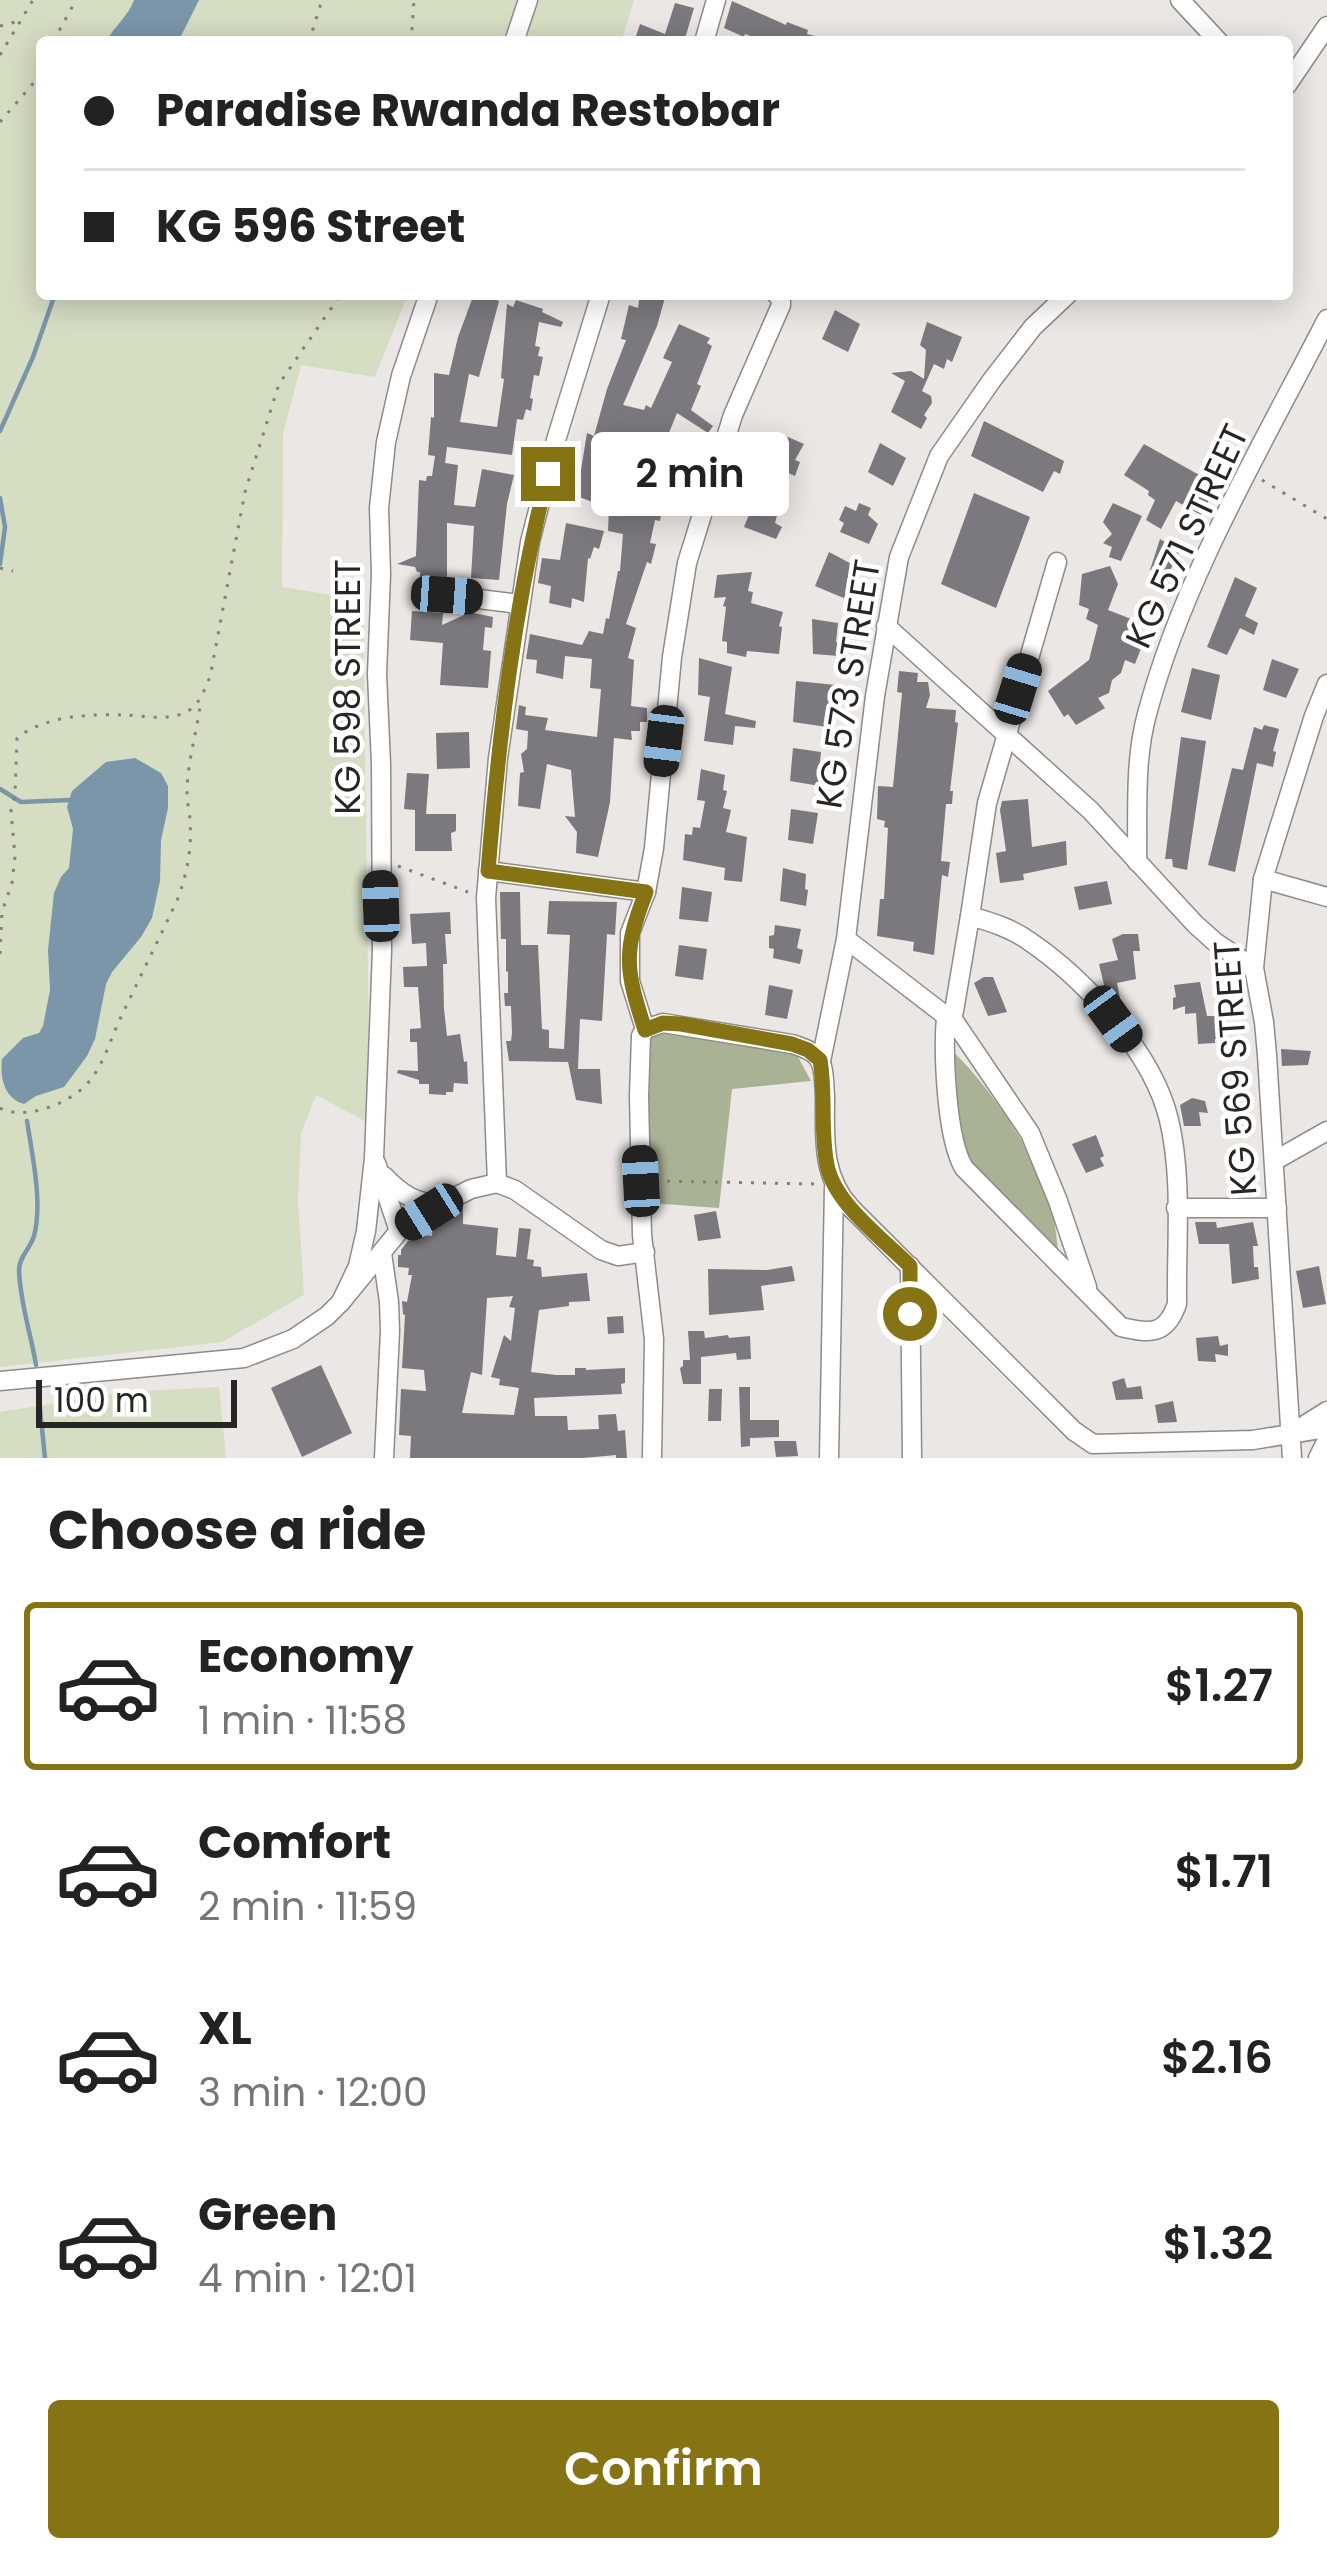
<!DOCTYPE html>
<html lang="en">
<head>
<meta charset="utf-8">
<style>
  body { margin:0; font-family:Poppins,sans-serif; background:#f6f6f6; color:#222; height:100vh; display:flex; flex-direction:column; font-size:45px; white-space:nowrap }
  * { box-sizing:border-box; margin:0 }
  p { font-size:39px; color:#767676 }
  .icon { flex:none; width:66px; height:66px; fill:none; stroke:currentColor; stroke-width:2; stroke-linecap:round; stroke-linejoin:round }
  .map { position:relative; height:1458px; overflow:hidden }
  .side { display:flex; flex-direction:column; background:#fff; flex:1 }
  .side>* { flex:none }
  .banner { position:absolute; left:36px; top:36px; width:1257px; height:264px; border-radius:12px; box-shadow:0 6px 30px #0003; display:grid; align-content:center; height:264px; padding:0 48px; background:#fff }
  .scale { position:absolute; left:36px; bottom:30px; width:201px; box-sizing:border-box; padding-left:12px; border:6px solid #272625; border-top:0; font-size:33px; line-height:42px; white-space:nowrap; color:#272625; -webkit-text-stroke:9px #fff; paint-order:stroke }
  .end { position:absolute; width:54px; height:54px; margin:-27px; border:15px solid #867314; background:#fff; box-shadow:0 0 0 6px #fff }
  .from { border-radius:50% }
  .bubble { position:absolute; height:84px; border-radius:12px; background:#fff; box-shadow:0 6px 30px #0003; font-size:39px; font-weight:600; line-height:84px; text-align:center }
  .car { position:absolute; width:36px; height:72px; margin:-36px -18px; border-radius:15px; box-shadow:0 0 9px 3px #0007; background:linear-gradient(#222 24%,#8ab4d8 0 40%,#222 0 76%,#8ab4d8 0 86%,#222 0) }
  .banner b { display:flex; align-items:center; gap:42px; height:114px; font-size:45px }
  .banner b+b { border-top:3px solid #e0e0e0 }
  .banner i { width:30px; height:30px; background:#222 }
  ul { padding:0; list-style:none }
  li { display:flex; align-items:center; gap:36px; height:168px; margin:0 24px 18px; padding:0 24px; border:6px solid transparent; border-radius:12px }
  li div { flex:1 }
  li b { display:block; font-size:45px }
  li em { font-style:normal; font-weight:600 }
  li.active { border-color:#867314 }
  li>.icon { width:108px; height:108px; stroke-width:1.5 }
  h2 { padding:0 48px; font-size:54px; line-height:144px }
  .cta { display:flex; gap:24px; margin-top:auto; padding:24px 48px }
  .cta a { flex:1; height:138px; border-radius:12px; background:#867314; color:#fff; font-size:48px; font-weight:600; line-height:138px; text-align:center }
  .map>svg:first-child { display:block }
  .green { fill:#d5ddc3 }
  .forest { fill:#aab295 }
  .water { fill:#7b95a9 }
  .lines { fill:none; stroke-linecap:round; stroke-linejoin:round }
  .stream { stroke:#7b95a9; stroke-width:4.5 }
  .building { fill:#7b797d; fill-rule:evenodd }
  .minor-casing { stroke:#8e8b88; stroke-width:21 }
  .path { stroke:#82807f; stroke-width:3; stroke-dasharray:3 9; stroke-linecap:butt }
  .minor { stroke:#fff; stroke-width:18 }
  .route { stroke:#867314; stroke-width:15 }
  .labels { text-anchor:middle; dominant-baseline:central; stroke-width:9; stroke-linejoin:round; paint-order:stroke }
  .street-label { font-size:36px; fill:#272625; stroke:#fff }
</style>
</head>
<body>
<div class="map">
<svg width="1327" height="1458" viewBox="0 0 1327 1458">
  <rect width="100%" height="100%" fill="#eae7e4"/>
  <g class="green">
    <polygon points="0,0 634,0 621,42 42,42 42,294 408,294 375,377 301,365 283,434 282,587 363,600 370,1124 316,1095 301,1133 298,1201 304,1295 222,1342 0,1367"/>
    <polygon points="219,1387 226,1458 0,1458 0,1412 124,1392"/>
  </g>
  <g class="forest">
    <polygon points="655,1019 791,1044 811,1081 732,1089 719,1208 650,1203 651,1188 636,1170 638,1032"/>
    <path d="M 947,1046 C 986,1081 1038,1155 1051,1207 C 1056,1225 1057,1245 1060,1264 L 954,1152 Z"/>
  </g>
  <g class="water">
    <path d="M 134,0 L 199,0 L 178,42 L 106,42 C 114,26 128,17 134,0 Z"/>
    <path d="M 135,758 L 161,773 L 168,786 L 168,808 L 161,840 L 160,881 L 152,918 L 141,937 L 112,972 L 106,984 L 95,1039 L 87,1056 L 64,1087 L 36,1096 L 24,1104 C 4,1098 0,1078 2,1059 L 23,1038 L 39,1033 L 43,1026 L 50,990 L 48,950 L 54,893 L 61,877 L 69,868 L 73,829 L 67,807 L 72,791 L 106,762 Z"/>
  </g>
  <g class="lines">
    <g class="stream">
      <polyline points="0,431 33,357 55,294"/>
      <polyline points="0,498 5,527 0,564"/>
      <polyline points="0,789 21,802 70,800"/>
      <path d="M 27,1121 C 32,1154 43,1203 34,1236 C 30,1249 19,1257 19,1270 C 20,1303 31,1334 36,1365"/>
      <polyline points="38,1389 45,1458"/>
    </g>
  </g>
  <g class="building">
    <polygon points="732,1 786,25 787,22 808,30 807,34 826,39 826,42 766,42 745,34 744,37 724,28"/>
    <polygon points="675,3 694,8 684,42 634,42 640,24 665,34"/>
    <polygon points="474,294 482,294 499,301 479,377 469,374 460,422 497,427 504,379 501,378 507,304 513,307 516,300 543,309 542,312 563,322 561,327 539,322 535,346 540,347 538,356 543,357 539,376 534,375 530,398 533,399 531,411 526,409 523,420 517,419 512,455 447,447 445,463 458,465 454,505 475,507 482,469 514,475 507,504 499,580 471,578 474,526 447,523 447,577 420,578 420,572 417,572 415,567 397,564 416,556 419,480 426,481 427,476 432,476 435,456 428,455 431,417 434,418 434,373 449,375 458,337"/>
    <polygon points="640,294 666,294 657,326 623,405 644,410 646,405 651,408 672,362 663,358 679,324 710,338 707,343 712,346 697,384 701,386 691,410 713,426 708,433 677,413 664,445 640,434 636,442 615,434 602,478 657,496 663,502 660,521 655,520 650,543 656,544 651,564 647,562 626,624 636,628 628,658 634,660 631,706 647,708 647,722 640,722 640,731 631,731 632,740 614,738 610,802 598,857 576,853 577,832 565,816 575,817 571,770 547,764 540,809 518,806 520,773 524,772 521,754 527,749 528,731 516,729 519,705 526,707 525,715 548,718 545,730 597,737 601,689 590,688 592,659 565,656 563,679 536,673 537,660 526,659 530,634 582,645 589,631 603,634 606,618 609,619 618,571 620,571 623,534 608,531 609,508 571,494 579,470 581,470 587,433 594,436 607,389 626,340 621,339 629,305 638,308"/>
    <polygon points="835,310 860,324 848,352 822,339"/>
    <polygon points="927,322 962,337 952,362 947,359 944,369 934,364 922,391 931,396 932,403 924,415 927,418 921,429 891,412 905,381 891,373 911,371 924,379 926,350 920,345"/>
    <polygon points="984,421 1064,461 1060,474 1054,471 1043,492 971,456"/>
    <polygon points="781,434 804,444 795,460 800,462 795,476 769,464"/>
    <polygon points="880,443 906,458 893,486 868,472"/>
    <polygon points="1144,444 1217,485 1201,515 1176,501 1161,529 1146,520 1155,500 1148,495 1149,491 1124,475"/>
    <polygon points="974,493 1030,517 996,608 941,584"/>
    <polygon points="756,498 779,508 775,523 782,527 776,539 744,527"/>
    <polygon points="859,503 871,508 868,515 878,524 869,544 840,532 844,523 839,520 845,506 856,511"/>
    <polygon points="1113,503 1142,516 1121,561 1109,557 1112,547 1103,543 1112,534 1103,522"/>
    <polygon points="566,523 604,531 599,549 594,547 590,559 588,558 584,602 572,598 571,608 549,603 551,586 538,583 542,558 560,560"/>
    <polygon points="1160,539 1180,551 1166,578 1150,570"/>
    <polygon points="829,552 859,568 846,599 815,586"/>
    <polygon points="1110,566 1118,584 1108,610 1139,622 1134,633 1145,638 1135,664 1125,660 1121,673 1112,680 1109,693 1098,698 1105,708 1076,725 1068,714 1064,717 1048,691 1089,660 1098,625 1086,619 1089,609 1079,605 1082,574"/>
    <polygon points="752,572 748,591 753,592 751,603 783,612 779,626 782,627 779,654 747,651 746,657 727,653 727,642 722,641 726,607 723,606 726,597 714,598 717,575"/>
    <polygon points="1235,577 1257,588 1245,616 1258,623 1254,635 1240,628 1227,655 1207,647"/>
    <polygon points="412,611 443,613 442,625 464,615 464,611 493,617 492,628 485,627 483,650 491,651 488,688 440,685 443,643 410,640"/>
    <polygon points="812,619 838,623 836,642 840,643 839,656 813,654"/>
    <polygon points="699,658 732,667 725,714 756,721 755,728 735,726 733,745 704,741 710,697 698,695"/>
    <polygon points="1272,659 1299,669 1286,698 1263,690"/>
    <polygon points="1192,668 1220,675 1211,720 1181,712"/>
    <polygon points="899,671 918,673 917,682 928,682 930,695 926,708 956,710 955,722 958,723 950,791 953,791 952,804 946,804 941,861 950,862 948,877 942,875 934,955 913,951 914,942 877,936 880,899 884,899 888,828 884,827 885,821 877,819 878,786 893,787 902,693 897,692"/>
    <polygon points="796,681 836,685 834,728 793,722"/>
    <polygon points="1264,725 1279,729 1273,751 1276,752 1273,767 1257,763 1235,872 1208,865 1232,768 1243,770 1254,727 1262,730"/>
    <polygon points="469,732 470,768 437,769 436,733"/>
    <polygon points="1181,737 1206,741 1187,870 1173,867 1172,859 1165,859"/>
    <polygon points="793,748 821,752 819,772 829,771 826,787 790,781"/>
    <polygon points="701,769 725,775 723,790 727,791 723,808 731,810 726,832 747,837 742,882 724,880 725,868 683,860 685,834 692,835 693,827 700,828 705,801 697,800"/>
    <polygon points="407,773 429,774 426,814 456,814 456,831 451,833 452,851 415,851 415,810 404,809"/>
    <polygon points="1028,799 1032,847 1066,841 1067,865 1023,874 1024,880 1000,883 996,853 1006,851 1000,810 1002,801"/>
    <polygon points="791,809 818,813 813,844 788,840"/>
    <polygon points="783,868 806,874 805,889 808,890 806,906 780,901"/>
    <polygon points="1107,881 1112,904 1079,910 1074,887"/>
    <polygon points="682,887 712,892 708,922 679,919"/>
    <polygon points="500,892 520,892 521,945 538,945 542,1029 549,1030 549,1048 564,1049 570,935 547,934 549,901 617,902 615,935 607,934 602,1021 580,1019 578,1069 600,1069 602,1104 576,1100 568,1062 509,1061 506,1041 511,1041 512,1033 511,1006 505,1006 504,993 508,993 508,972 506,971 506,939 501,939"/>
    <polygon points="450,912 451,934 445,934 447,964 443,964 444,1009 447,1036 460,1034 464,1062 467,1061 468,1084 454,1083 453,1092 446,1092 446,1095 429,1094 429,1084 419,1084 419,1080 397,1073 398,1070 418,1071 417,1042 410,1042 410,1029 421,1028 418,987 404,987 403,967 427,966 426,943 412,944 410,914"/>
    <polygon points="775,925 801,929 797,948 803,950 800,964 773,958 774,949 769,948 769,936 774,935"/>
    <polygon points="1123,934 1138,934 1140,951 1133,951 1136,979 1117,983 1120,998 1114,999 1105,989 1099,964 1118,960 1112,939"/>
    <polygon points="679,945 707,949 703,980 675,976"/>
    <polygon points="984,977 993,977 1007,1012 988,1016 974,983"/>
    <polygon points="1200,982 1207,1016 1221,1016 1223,1023 1223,1038 1215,1039 1215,1043 1198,1044 1196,1013 1185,1014 1185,1006 1173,1010 1173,998 1176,997 1174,985"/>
    <polygon points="769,985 793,990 787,1019 765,1015"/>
    <polygon points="1281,1049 1311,1051 1308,1065 1282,1066"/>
    <polygon points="1192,1098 1205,1101 1208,1113 1199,1112 1201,1126 1184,1126 1180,1105"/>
    <polygon points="1096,1135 1104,1156 1100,1158 1104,1166 1086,1173 1072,1144"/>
    <path d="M 463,1208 L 463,1224 L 498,1228 L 496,1255 L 516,1257 L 519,1228 L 531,1229 L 527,1259 L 534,1260 L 533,1266 L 541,1267 L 542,1277 L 587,1273 L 590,1301 L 569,1302 L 569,1306 L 539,1310 L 531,1372 L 556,1375 L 575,1375 L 575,1368 L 586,1368 L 586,1370 L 625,1368 L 625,1383 L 621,1384 L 622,1394 L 534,1398 L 535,1416 L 567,1416 L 568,1430 L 599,1429 L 598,1415 L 616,1414 L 618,1431 L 625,1430 L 627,1458 L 616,1458 L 616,1455 L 583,1458 L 410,1458 L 411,1436 L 399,1435 L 401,1389 L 426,1391 L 424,1370 L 402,1368 L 405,1315 L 403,1314 L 402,1301 L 407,1302 L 412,1275 L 408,1275 L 409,1268 L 398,1267 L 398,1255 L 401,1255 L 401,1250 L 408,1241 L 418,1235 L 432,1236 L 433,1225 ZM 513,1296 L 509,1307 L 515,1308 L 511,1341 L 504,1335 L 491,1377 L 500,1379 L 499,1385 L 519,1388 L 514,1415 L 462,1413 L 471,1372 L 482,1375 L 487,1298 Z"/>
    <polygon points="716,1211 721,1238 698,1241 694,1215"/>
    <polygon points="1195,1222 1216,1222 1217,1228 1253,1222 1258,1246 1253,1246 1254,1267 1258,1267 1259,1279 1232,1284 1229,1244 1199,1244"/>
    <polygon points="792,1266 795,1281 761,1286 764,1310 709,1315 708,1269 767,1270"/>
    <polygon points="1319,1266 1326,1304 1303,1308 1296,1271"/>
    <polygon points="623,1316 624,1333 608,1334 607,1317"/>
    <polygon points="688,1331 704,1331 705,1338 728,1335 729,1338 750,1336 751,1359 737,1360 736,1353 701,1357 701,1384 683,1384 680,1368 683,1366 683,1360 690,1360"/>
    <polygon points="1218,1336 1220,1346 1228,1344 1228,1356 1215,1354 1216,1362 1198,1361 1196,1338"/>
    <polygon points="321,1365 352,1433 302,1457 271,1388"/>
    <polygon points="1124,1378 1127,1388 1141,1386 1143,1399 1116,1400 1112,1382"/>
    <polygon points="739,1387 750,1387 750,1420 779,1420 779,1437 750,1438 750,1446 741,1447"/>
    <polygon points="709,1389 722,1389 721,1421 708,1421"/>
    <polygon points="1173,1401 1177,1422 1158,1423 1155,1405"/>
    <polygon points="774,1441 796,1441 798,1456 776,1457"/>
  </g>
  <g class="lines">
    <g class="minor-casing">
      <g id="minor">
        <polyline points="1180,0 1219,42"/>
        <polyline points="514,42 528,0"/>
        <polyline points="704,42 716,0"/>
        <polyline points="1287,85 1327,26"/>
        <polyline points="429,597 447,595 519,604"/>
        <polyline points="886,626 1090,810 1195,924 1215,942 1254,968"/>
        <path d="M 1137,862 C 1138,814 1134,761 1147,714 C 1183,578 1263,444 1327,319"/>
        <polyline points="488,871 646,892"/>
        <polyline points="1263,879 1327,897"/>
        <polyline points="970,916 987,803 1057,562"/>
        <path d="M 846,939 L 946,1016 L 954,1011 L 970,916 C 991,922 1011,928 1029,941 C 1085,979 1153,1053 1169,1120 C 1183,1179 1176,1244 1177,1304 C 1166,1335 1151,1334 1121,1327 L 964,1168 C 946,1138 943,1052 946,1016"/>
        <polyline points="950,1015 1030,1133 1058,1201 1087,1287"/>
        <polyline points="645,1029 630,981 630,933 646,892 654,848 672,657 687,563 733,415 781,305 781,298 776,294"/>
        <polyline points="821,1061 846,939 875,696 899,557 939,456 992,380 1033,327 1068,294"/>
        <polyline points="1274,1161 1327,1131"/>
        <polyline points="376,1163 399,1231"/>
        <path d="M 384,1176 C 401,1194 416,1204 441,1204"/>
        <polyline points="497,1183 486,898 498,758 530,542 556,440 601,294"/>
        <polyline points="1176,1208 1277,1208"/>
        <polyline points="382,1253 389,1302 390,1331 384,1458"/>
        <polyline points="910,1266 912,1458"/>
        <polyline points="341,1302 358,1266 366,1231 374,1158 382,951 381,764 377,674 381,574 379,508 386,442 401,376 429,294"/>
        <polyline points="0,1381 244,1358 293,1339 327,1316 341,1302 399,1231 441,1204 471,1189 497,1183 515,1190 601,1250 618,1256 645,1252"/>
        <polyline points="1300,1428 1327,1411"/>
        <path d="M 652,1458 L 654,1339 L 642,1235 L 639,1096 L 641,1036 L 645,1029 L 663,1023 L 792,1044 C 801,1047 812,1050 818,1058 C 825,1067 824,1085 825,1096 C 825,1137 821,1176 851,1208 L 1074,1431 L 1093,1444 L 1253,1440 L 1327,1428"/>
        <polyline points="829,1458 834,1187"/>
        <polyline points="1292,1458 1267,1055 1264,1022 1254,968 1263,879 1314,716 1327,684"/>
        <polyline points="1318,1458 1327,1440"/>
      </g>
    </g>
    <g class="path">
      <polyline points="0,26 19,21"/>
      <polyline points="56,42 59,31 76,0"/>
      <polyline points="309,42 322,0"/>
      <polyline points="411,42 414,0"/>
      <polyline points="0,55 33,0"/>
      <polyline points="0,122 42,73"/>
      <polyline points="1262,480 1327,519"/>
      <polyline points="0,568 13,571"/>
      <polyline points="398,866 468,892"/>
      <path d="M 0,954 L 2,912 L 12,883 L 15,857 L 11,810 L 15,795 L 17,738 C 46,715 90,714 126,715 C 146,716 173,722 191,709 C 201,701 205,688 210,677 L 245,492 L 279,384 L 341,294"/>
      <path d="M 0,1108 C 24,1121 68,1104 86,1085 C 104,1066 110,1039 121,1017 C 140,977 160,937 179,896 C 187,872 192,848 190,822 C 190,813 187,803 187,794 C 187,762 197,732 201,700"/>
      <polyline points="655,1181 819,1184"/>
    </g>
    <use href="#minor" class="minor"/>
  </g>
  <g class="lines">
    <path class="route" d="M 548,474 C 514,604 499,737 488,871 L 646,892 C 623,952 625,968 645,1030 L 663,1023 L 681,1024 L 792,1044 L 808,1050 L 820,1060 C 826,1095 820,1131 827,1165 C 834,1203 883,1239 910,1266 L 910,1314"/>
  </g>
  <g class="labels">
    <g class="street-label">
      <text transform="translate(1187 536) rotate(-65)">KG 571 STREET</text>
      <text transform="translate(848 684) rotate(-81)">KG 573 STREET</text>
      <text transform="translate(347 687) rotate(-90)">KG 598 STREET</text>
      <text transform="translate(1235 1068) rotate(-94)">KG 569 STREET</text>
    </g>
  </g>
</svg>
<div class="scale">100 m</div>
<i class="end from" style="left:910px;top:1314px"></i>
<i class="end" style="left:548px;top:474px"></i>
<div class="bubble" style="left:591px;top:432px;width:198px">2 min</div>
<i class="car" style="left:447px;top:595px;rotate:94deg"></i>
<i class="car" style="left:1018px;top:689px;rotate:17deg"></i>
<i class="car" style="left:664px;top:741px;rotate:187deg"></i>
<i class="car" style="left:381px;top:906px;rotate:358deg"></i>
<i class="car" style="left:1113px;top:1019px;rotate:144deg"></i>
<i class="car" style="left:641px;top:1181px;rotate:357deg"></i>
<i class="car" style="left:429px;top:1212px;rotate:238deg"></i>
<div class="banner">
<b><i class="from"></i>Paradise Rwanda Restobar</b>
<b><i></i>KG 596 Street</b>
</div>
</div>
<section class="side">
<h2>Choose a ride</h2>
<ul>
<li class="active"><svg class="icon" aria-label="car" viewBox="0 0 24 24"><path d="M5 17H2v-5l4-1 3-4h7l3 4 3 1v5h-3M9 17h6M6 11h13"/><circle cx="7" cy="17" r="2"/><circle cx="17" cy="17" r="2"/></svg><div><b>Economy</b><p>1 min · 11:58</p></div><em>$1.27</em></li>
<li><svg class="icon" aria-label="car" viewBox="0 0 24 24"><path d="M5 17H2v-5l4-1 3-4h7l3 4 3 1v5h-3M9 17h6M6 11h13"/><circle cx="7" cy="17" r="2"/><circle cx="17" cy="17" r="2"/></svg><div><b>Comfort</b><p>2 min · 11:59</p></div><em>$1.71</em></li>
<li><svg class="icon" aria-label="car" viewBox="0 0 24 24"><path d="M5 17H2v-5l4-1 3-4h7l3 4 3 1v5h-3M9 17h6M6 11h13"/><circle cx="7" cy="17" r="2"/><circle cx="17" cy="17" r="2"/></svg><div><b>XL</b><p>3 min · 12:00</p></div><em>$2.16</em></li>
<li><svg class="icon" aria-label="car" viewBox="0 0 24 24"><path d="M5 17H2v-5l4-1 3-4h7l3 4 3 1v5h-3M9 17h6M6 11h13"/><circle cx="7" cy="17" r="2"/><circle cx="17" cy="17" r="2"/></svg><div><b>Green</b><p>4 min · 12:01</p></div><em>$1.32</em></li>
</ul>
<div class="cta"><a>Confirm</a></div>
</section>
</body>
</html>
